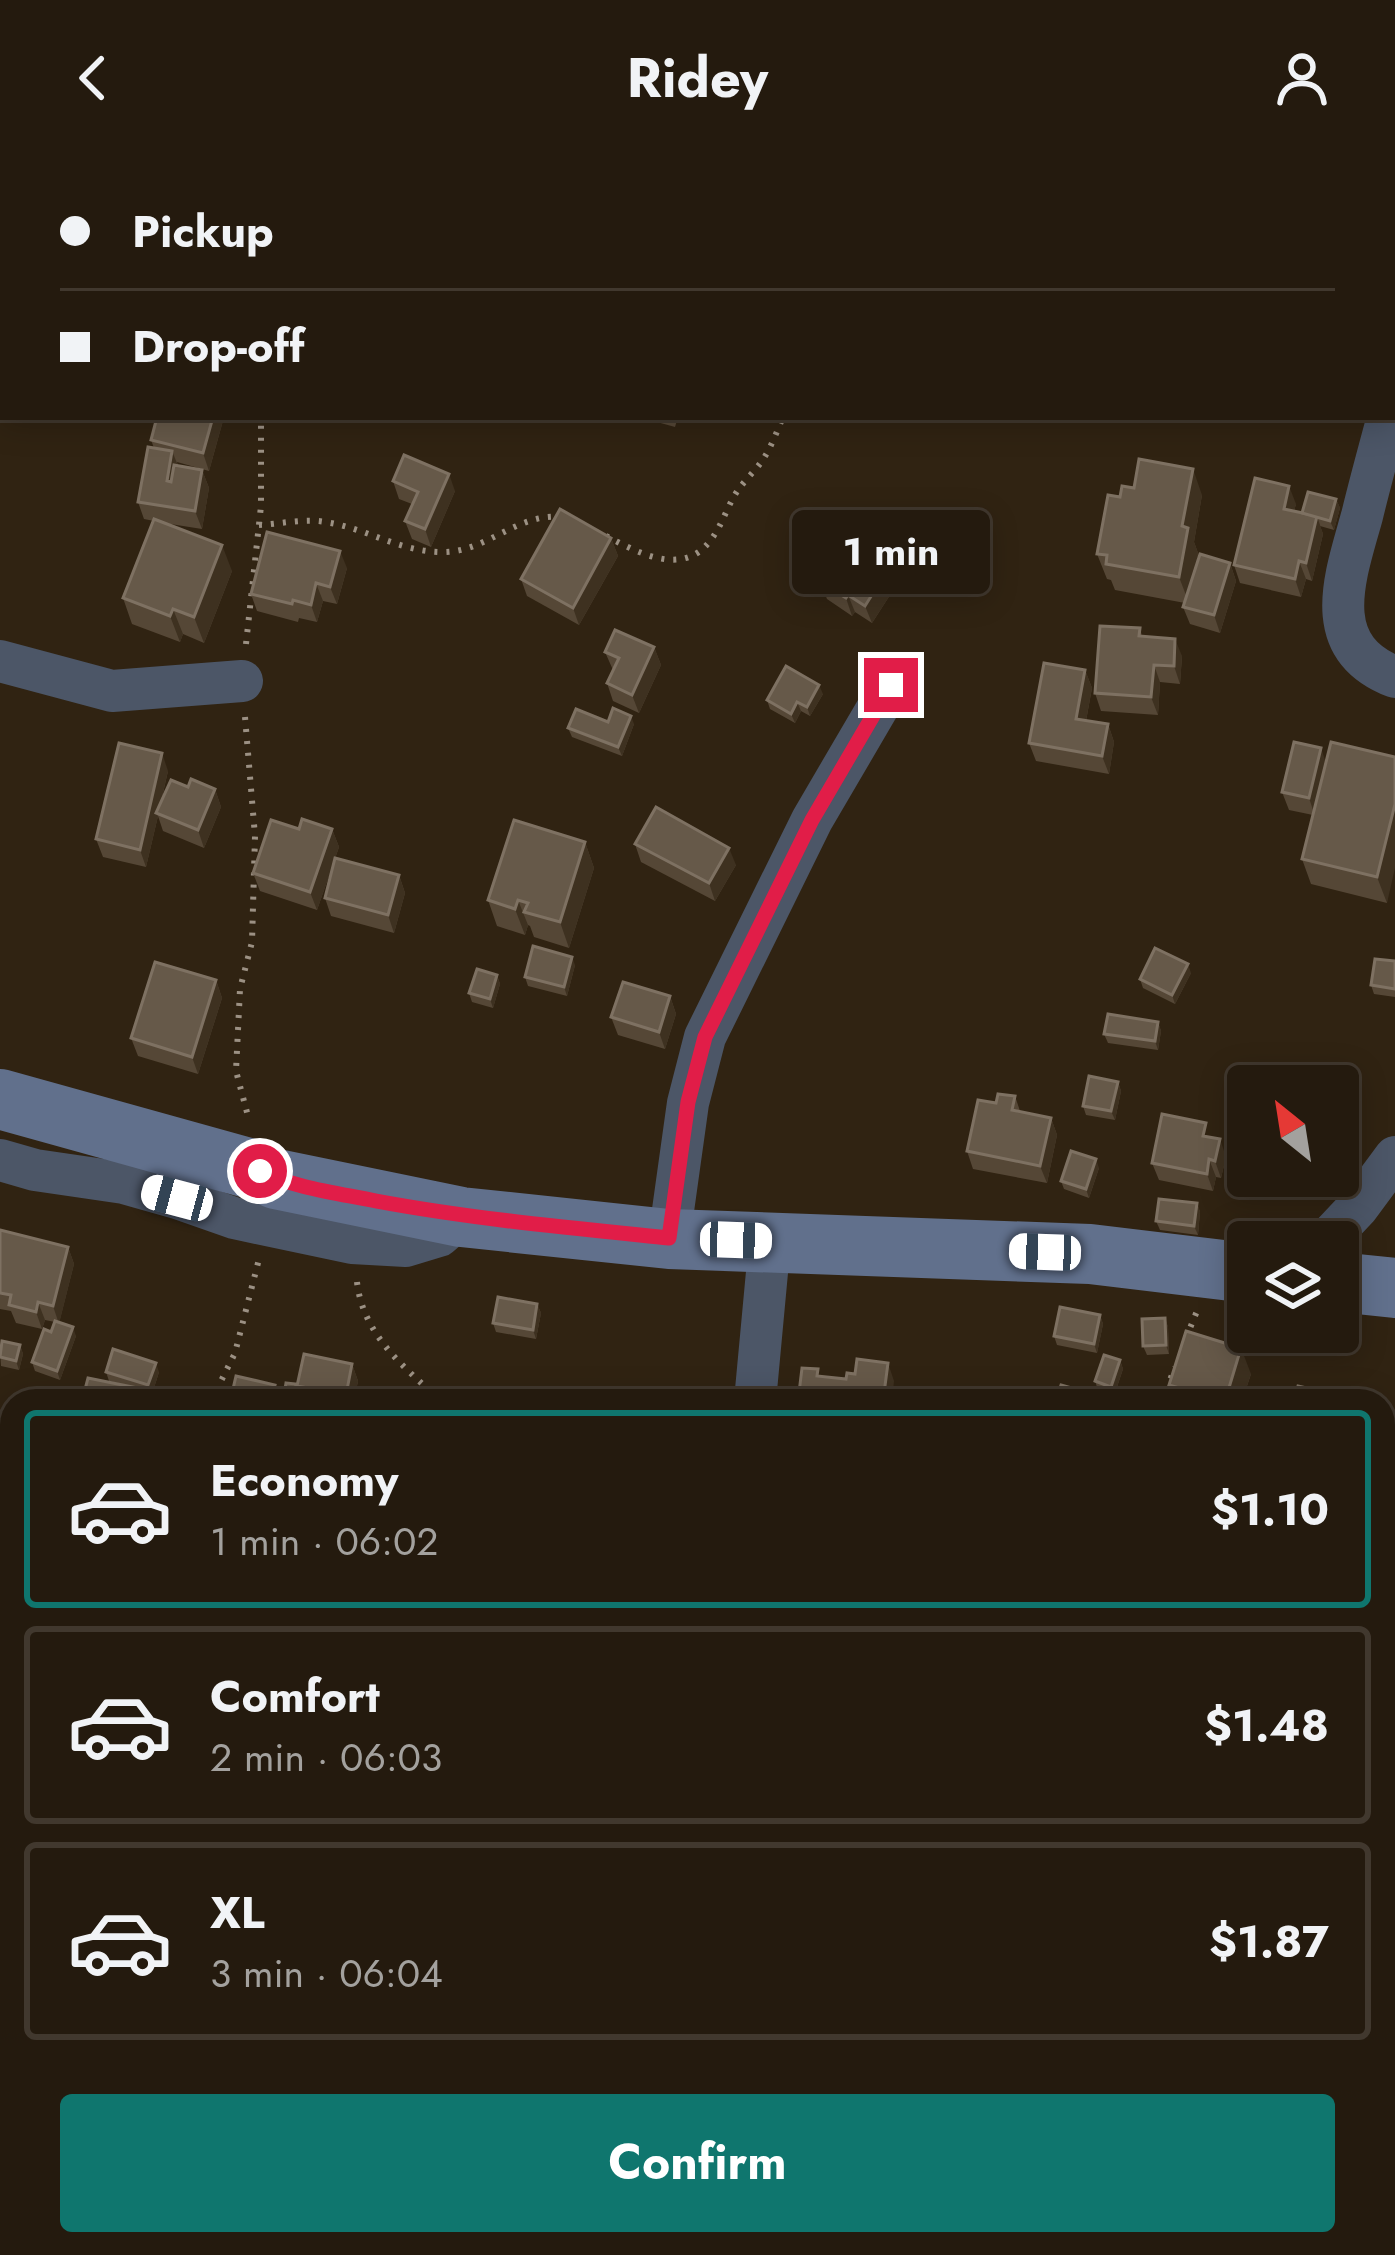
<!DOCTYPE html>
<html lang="en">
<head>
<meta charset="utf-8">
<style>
  body { margin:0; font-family:Jost,sans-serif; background:#2c2317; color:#f1f3f6; height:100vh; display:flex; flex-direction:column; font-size:45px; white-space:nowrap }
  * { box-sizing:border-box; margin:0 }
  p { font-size:39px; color:#a3a19e }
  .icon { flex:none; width:66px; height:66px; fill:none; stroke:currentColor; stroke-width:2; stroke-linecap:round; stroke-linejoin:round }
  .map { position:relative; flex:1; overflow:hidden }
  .panel { position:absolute; left:0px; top:1233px; width:1395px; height:867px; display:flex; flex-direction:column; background:#241a0e; border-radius:36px 36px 0 0; box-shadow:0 6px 30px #0003,0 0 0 3px #41382e }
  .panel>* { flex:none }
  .hud { position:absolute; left:0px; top:0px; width:1395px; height:264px; box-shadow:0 6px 30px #0003,0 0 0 3px #41382e; display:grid; align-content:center; height:264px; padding:0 60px; background:#241a0e }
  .needle { width:78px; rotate:330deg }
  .controls { position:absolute; left:1227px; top:909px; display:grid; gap:24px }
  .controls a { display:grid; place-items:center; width:132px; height:132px; border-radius:12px; background:#241a0e; box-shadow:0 6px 30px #0003,0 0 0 3px #41382e; font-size:60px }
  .end { position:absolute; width:54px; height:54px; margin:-27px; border:15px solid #e11d48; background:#fff; box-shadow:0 0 0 6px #fff }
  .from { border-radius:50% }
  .bubble { position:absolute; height:84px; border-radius:12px; background:#241a0e; box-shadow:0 6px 30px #0003,0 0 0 3px #41382e; font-size:39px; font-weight:700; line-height:84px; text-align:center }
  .car { position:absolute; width:36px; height:72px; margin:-36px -18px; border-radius:15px; box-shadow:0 0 9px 3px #0007; background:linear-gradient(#fff 24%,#345 0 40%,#fff 0 76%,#345 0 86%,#fff 0) }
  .hud b { display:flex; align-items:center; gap:42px; height:114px; font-size:45px }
  .hud b+b { border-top:3px solid #41382e }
  .hud i { width:30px; height:30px; background:#f1f3f6 }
  ul { padding:21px 0 0; list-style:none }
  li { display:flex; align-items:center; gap:36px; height:198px; margin:0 24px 18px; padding:0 36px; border:6px solid #41382e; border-radius:12px }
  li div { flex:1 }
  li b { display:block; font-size:45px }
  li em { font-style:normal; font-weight:700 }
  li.on { border-color:#0f766e }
  li>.icon { width:108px; height:108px; stroke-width:1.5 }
  .cta { display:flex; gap:24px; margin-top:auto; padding:24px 60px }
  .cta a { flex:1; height:138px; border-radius:12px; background:#0f766e; color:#fff; font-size:48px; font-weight:700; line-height:138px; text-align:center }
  header { display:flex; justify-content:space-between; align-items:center; height:156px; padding:0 60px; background:#241a0e; font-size:54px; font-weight:700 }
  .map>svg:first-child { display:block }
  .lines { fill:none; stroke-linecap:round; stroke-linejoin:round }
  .path { stroke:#9c9184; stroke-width:6; stroke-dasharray:3 9; stroke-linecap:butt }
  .street { stroke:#4c5667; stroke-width:42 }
  .secondary { stroke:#61708c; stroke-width:60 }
  .wall { fill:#554736 }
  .shaded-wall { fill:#3e3120 }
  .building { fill:#665949; stroke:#7e7162; stroke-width:3 }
  .route { stroke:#e11d48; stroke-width:15 }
</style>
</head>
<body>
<header><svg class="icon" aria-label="back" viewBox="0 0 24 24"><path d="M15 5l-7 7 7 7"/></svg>Ridey<svg class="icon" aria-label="person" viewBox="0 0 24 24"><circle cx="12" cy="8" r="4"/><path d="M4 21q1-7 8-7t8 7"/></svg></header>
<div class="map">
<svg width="1395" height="2099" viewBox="0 0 1395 2099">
  <rect width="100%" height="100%" fill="#302312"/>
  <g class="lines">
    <g class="path">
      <polyline points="254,0 255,3"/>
      <polyline points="848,3 849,0"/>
      <path d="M 259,369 C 280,368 305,362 325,366 C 367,372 401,397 445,396 C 487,395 518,357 561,361"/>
      <path d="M 606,380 C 639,397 682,421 710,385 C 722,370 727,350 738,334 C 745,324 755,315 762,305 C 771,292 777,275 783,261"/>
      <polyline points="246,488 261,350 261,261"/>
      <polyline points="245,561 255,680 252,786 240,833 236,915 249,964"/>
      <path d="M 357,1126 C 363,1179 404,1211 441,1245"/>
      <polyline points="1186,1182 1197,1155"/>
      <polyline points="211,1245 235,1197 259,1103"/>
      <polyline points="1162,1245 1175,1211"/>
      <polyline points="0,1733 12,1701"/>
      <polyline points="1383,1879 1392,1867 1395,1848"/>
      <polyline points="623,2099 627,2088"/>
      <polyline points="1205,2099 1212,2088"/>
    </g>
    <g class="street">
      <path d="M 1388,261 C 1379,294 1370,327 1362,360 C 1345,421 1318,491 1395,521"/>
      <polyline points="0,505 112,535 242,525"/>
      <polyline points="0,1004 35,1014 124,1027 177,1042 234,1062 352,1087 406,1090 439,1080 461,1061"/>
      <polyline points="669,1083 688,947 705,881 812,664 891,529"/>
      <polyline points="1325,1086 1358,1051 1395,1001"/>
      <polyline points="755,1245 770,1084"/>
    </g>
    <g class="secondary">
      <polyline points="0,943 259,1015 276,1023 461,1061 669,1083 1090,1098 1248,1117"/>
      <polyline points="1338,1126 1395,1132"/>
    </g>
  </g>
  <g class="wall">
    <polygon points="63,0 146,0 145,3 64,3"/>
    <polygon points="352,0 429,0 427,3 353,3"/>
    <polygon points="1054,0 1141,0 1141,3 1056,3"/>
    <polygon points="1146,0 1334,0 1335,3 1147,3"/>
    <polygon points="0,199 3,199 3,255 0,251"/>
    <polygon points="224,261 209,315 177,306 178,310 202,314 209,332 202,373 164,367 232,415 204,487 183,478 180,486 132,468 123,442 154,365 144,363 138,346 154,292 151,284"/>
    <polygon points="639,261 678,261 675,271"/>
    <polygon points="393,325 455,335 431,391 412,383 405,365 412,348 399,343"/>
    <polygon points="1202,339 1194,386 1198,397 1195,414 1230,407 1236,425 1220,477 1190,468 1183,451 1185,447 1115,434 1111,424 1107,423 1097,398 1120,341"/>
    <polygon points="1336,343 1340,352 1334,374 1320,370 1323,378 1312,425 1306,423 1301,441 1240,427 1234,409 1296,348 1294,355 1302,357"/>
    <polygon points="611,382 618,400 579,469 527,440 521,423"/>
    <polygon points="347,412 337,448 323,445 317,466 299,462 298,466 257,455 251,438"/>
    <polygon points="820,426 892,436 872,467 855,456 852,460 827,443"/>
    <polygon points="1140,472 1142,480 1182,500 1180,528 1160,526 1158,559 1101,555 1095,537"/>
    <polygon points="654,491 661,509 639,557 613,545 607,527 613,514 605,496"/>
    <polygon points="1085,514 1092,532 1086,565 1108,568 1114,586 1109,618 1036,605 1029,587"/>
    <polygon points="823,538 810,560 801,555 795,567 770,553 767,544"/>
    <polygon points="608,566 634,568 622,600 572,581 568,572"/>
    <polygon points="1395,601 1387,747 1311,728 1302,703 1313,659 1289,654 1282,636 1326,606"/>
    <polygon points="168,615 161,646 188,631 215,633 221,651 204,692 163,675 158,660 146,711 103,701 96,683"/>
    <polygon points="332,673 339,691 317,754 260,735 253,717"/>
    <polygon points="585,686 594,712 569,792 534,781 530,770 528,769 525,779 497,770 488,744"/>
    <polygon points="635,688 736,709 715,745 641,706"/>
    <polygon points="399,719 405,737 394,777 331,760 325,742"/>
    <polygon points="1395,805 1395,841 1374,838 1371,829"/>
    <polygon points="575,809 567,840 528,830 525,821"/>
    <polygon points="1191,817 1175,848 1143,832 1140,823"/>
    <polygon points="497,819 500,828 493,852 472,846 469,837"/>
    <polygon points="216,824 222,842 198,918 138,900 131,882"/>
    <polygon points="670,840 676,858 665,893 618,879 611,861"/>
    <polygon points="1158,866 1161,875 1158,894 1108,887 1104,878"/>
    <polygon points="1118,926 1121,935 1115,964 1086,959 1083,950"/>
    <polygon points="1015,940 1020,955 1051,962 1057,979 1047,1027 973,1013 967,995 996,947"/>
    <polygon points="1211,982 1226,1001 1221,1022 1216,1021 1213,1035 1159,1024 1152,1007"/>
    <polygon points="1099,1012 1089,1042 1064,1033 1061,1025"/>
    <polygon points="1197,1047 1200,1056 1198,1079 1160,1074 1156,1065"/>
    <polygon points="0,1074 68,1091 74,1108 59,1167 76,1180 60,1224 35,1215 32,1206 55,1166 45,1164 42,1173 16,1167 11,1155 0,1153"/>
    <polygon points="537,1148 541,1157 536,1183 496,1176 493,1167"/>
    <polygon points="1100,1159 1103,1168 1097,1197 1057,1189 1054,1180"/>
    <polygon points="1165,1162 1168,1171 1169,1198 1147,1199 1143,1190"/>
    <polygon points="20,1189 23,1198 19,1214 1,1210 0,1194"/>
    <polygon points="1120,1204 1123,1213 1114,1240 1098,1234 1095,1225"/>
    <polygon points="352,1208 358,1225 354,1245 303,1245 297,1230"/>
    <polygon points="106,1216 159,1216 153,1235 109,1225"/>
    <polygon points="1251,1218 1242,1245 1175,1245 1169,1229"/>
    <polygon points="275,1229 278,1238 277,1245 247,1245 236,1242 233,1233"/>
    <polygon points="0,1280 12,1280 12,1315 7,1315 12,1316 12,1426 8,1425 3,1410 0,1422"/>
    <polygon points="1383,1422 1395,1422 1395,1549 1383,1543"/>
    <polygon points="914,2088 1015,2088 1009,2099 918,2099"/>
  </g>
  <g class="shaded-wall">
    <polygon points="805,0 821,0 820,3 804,3"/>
    <polygon points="213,261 224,261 209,315 203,297"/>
    <polygon points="172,295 179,312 174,342 167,325"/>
    <polygon points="1193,313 1202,339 1194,386 1198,397 1189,447 1179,421 1182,370"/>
    <polygon points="202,314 209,332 202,373 195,355"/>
    <polygon points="449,318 455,335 431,391 425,373"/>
    <polygon points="1289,330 1296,348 1290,370 1284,353"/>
    <polygon points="1336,343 1340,352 1334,374 1330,365"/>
    <polygon points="1317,360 1323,378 1312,425 1306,407"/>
    <polygon points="611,382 618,400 579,469 573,452"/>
    <polygon points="222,389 232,415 204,487 194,461"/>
    <polygon points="340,395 347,412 337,448 330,431"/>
    <polygon points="1299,405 1306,423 1301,441 1295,423"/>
    <polygon points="1230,407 1236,425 1220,477 1214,459"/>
    <polygon points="885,418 892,436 872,467 865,450"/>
    <polygon points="316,427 323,445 317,466 311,449"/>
    <polygon points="848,439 855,456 852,460 846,442"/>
    <polygon points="173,453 183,478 180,486 170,460"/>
    <polygon points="1175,483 1182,500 1180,528 1174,510"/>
    <polygon points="654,491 661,509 639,557 632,539"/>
    <polygon points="1154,509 1160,526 1158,559 1151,541"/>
    <polygon points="1085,514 1092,532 1083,581 1076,563"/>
    <polygon points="819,529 823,538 810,560 807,551"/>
    <polygon points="797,546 801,555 795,567 791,558"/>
    <polygon points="631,560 634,568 622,600 618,591"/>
    <polygon points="1108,568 1114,586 1109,618 1102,600"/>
    <polygon points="1321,592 1327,610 1315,660 1309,642"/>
    <polygon points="162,597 168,615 158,658 156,657 158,660 146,711 140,694"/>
    <polygon points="215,633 221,651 204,692 198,674"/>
    <polygon points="1395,648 1395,712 1387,747 1377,721"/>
    <polygon points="332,673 339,691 317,754 310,736"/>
    <polygon points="585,686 594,712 569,792 560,766"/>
    <polygon points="729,692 736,709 715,745 709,727"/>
    <polygon points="399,719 405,737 394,777 388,759"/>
    <polygon points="518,744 528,769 525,779 515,753"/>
    <polygon points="572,801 575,809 567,840 564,831"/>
    <polygon points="1188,808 1191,817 1175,848 1172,839"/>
    <polygon points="497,819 500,828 493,852 490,843"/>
    <polygon points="216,824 222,842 198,918 192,901"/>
    <polygon points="670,840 676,858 665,893 659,876"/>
    <polygon points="1158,866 1161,875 1158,894 1155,885"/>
    <polygon points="1118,926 1121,935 1115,964 1111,955"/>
    <polygon points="1051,962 1057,979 1047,1027 1040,1010"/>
    <polygon points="1220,983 1226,1001 1221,1022 1215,1005"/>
    <polygon points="1096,1003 1099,1012 1089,1042 1086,1033"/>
    <polygon points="1209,1003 1216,1021 1213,1035 1207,1018"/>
    <polygon points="1197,1047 1200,1056 1198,1079 1194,1070"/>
    <polygon points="68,1091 74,1108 59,1168 53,1150"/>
    <polygon points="38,1146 45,1164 42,1173 36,1156"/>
    <polygon points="537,1148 541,1157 536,1183 533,1174"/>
    <polygon points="1100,1159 1103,1168 1097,1197 1094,1188"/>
    <polygon points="1165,1162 1168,1171 1169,1198 1166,1189"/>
    <polygon points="73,1171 76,1180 60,1224 57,1215"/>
    <polygon points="20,1189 23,1198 19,1214 16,1205"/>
    <polygon points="1241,1192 1251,1218 1242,1245 1225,1245"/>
    <polygon points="1120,1204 1123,1213 1114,1240 1111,1231"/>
    <polygon points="156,1207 159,1216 152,1238 148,1229"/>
    <polygon points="888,1207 894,1225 892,1245 883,1245"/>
    <polygon points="352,1208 358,1225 354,1245 348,1245 346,1239"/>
    <polygon points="275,1229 278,1238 277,1245 272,1245"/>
    <polygon points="12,1326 12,1371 0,1422 0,1378"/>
    <polygon points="12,1628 12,1658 1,1678 0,1651"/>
    <polygon points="999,2088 1015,2088 1009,2099 993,2099"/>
  </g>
  <g class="building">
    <polygon points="110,0 134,0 134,3 121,3"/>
    <polygon points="151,0 175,0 175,3 150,3"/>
    <polygon points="368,0 413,0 412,3 374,3"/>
    <polygon points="453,0 473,0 472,3 461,3"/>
    <polygon points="735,0 805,0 804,3 746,3"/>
    <polygon points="1198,0 1317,0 1317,3 1221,3"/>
    <rect x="0" y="199" width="3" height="39"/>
    <polygon points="157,261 213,261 203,297 151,284"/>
    <polygon points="148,291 172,295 167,325 171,326 174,309 202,314 195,355 138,346"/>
    <polygon points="404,299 449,318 425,373 405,365 418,336 393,325"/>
    <polygon points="1139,303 1193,313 1182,370 1188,372 1179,421 1106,408 1107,399 1097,398 1108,339 1120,341 1122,330 1134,332"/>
    <polygon points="1255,322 1289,330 1284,353 1317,360 1306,407 1299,405 1295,423 1234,409"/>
    <polygon points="1308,336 1336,343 1330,365 1302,357"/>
    <polygon points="560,353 611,382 573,452 521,423"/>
    <polygon points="154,363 222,389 194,461 173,453 170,460 123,442"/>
    <polygon points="267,376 340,395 330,431 316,427 311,449 293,444 292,448 251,438"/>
    <polygon points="843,391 885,418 865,450 848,439 846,442 820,426"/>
    <polygon points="1200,398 1230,407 1214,459 1183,451"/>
    <polygon points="1100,470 1140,472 1139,480 1175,483 1174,510 1154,509 1151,541 1095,537"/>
    <polygon points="615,474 654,491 632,539 607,527 619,502 605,496"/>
    <polygon points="1044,507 1085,514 1076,563 1108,568 1102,600 1029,587"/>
    <polygon points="786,510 819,529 807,551 797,546 791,558 767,544"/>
    <polygon points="613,552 631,560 618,591 568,572 576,553 608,566"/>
    <polygon points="1294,586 1321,592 1309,642 1282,636"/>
    <polygon points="1331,586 1395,601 1395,648 1377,721 1302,703"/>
    <polygon points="119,587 162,597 140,694 96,683"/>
    <polygon points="191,623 215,633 198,674 156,657 171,624 188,631"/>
    <polygon points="656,651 729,692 709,727 635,688"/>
    <polygon points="302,663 332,673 310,736 253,717 271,664 299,673"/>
    <polygon points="514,664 585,686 560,766 524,756 528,747 518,744 515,753 488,744"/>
    <polygon points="335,702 399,719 388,759 325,742"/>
    <polygon points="533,790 572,801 564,831 525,821"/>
    <polygon points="1155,792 1188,808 1172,839 1140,823"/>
    <polygon points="1375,803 1395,805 1395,833 1371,829"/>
    <polygon points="155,806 216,824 192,901 131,882"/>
    <polygon points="477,813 497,819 490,843 469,837"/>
    <polygon points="623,826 670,840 659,876 611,861"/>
    <polygon points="1108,858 1158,866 1155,885 1104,878"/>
    <polygon points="1089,920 1118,926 1111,955 1083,950"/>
    <polygon points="998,938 1015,940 1012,954 1051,962 1040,1010 967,995 978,944 996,947"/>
    <polygon points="1162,958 1206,967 1203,980 1220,983 1215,1005 1209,1003 1207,1018 1152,1007"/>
    <polygon points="1071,995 1096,1003 1086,1033 1061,1025"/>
    <polygon points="1159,1043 1197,1047 1194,1070 1156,1065"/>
    <polygon points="0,1074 68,1091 53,1150 38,1146 36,1156 9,1149 11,1139 0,1137"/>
    <polygon points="498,1141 537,1148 533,1174 493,1167"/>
    <polygon points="1060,1151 1100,1159 1094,1188 1054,1180"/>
    <polygon points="1165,1162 1166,1189 1143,1190 1142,1163"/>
    <polygon points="55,1165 73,1171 57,1215 32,1206 44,1173 51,1176"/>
    <polygon points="1186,1175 1241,1192 1225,1245 1194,1245 1196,1237 1169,1229"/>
    <polygon points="2,1185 20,1189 16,1205 0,1201"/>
    <polygon points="113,1193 156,1207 148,1229 106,1216"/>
    <polygon points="304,1198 352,1208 346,1239 297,1230"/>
    <polygon points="1104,1199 1120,1204 1111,1231 1095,1225"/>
    <polygon points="857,1203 888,1207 883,1245 798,1245 802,1212 818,1213 817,1220 846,1223 847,1217 855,1218"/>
    <polygon points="236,1220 275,1229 271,1243 233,1233"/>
    <polygon points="88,1222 162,1237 160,1245 82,1245"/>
    <polygon points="286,1227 296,1228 293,1245 283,1245"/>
    <polygon points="1061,1229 1107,1242 1106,1245 1056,1245"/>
    <polygon points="1298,1230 1332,1238 1331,1245 1294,1245"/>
    <rect x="0" y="1280" width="12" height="26"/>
    <polygon points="0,1314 12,1316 12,1326 0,1378"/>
    <polygon points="12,1362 12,1410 2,1408"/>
    <polygon points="1386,1417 1395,1422 1395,1519 1391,1526 1383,1522 1383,1422"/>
    <polygon points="0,1614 12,1620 12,1628 0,1651"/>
    <polygon points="779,2088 852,2088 866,2099 770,2099"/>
    <polygon points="920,2088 999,2088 993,2099 941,2099"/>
  </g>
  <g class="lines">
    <path class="route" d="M 260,1015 C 295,1032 337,1037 376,1045 C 473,1063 571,1072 669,1082 L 688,946 L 705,881 L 812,664 L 891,529"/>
  </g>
</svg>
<div class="controls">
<a><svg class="needle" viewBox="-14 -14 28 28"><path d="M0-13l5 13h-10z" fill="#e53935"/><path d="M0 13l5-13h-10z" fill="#a3a19e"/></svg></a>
<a><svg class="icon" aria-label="layers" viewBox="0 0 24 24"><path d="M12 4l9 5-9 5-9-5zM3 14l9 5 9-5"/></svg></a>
</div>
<i class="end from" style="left:260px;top:1015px"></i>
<i class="end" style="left:891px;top:529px"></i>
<div class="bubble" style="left:792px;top:354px;width:198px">1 min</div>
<i class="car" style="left:177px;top:1042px;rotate:285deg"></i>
<i class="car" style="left:736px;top:1084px;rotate:92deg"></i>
<i class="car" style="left:1045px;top:1096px;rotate:272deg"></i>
<div class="hud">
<b><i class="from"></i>Pickup</b>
<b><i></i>Drop-off</b>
</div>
<section class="panel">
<ul>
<li class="on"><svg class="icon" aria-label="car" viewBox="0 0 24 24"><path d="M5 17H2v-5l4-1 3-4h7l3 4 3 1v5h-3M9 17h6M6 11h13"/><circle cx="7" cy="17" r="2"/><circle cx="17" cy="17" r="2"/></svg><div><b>Economy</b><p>1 min · 06:02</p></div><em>$1.10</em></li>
<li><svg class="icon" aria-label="car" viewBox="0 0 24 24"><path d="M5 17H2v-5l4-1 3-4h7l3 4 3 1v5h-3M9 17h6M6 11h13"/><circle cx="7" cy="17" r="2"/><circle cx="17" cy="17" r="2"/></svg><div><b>Comfort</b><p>2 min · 06:03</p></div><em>$1.48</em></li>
<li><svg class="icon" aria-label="car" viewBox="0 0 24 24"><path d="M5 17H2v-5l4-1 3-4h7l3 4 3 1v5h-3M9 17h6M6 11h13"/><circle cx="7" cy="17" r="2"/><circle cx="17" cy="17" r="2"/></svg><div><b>XL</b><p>3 min · 06:04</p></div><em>$1.87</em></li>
</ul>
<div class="cta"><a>Confirm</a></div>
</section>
</div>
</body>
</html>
